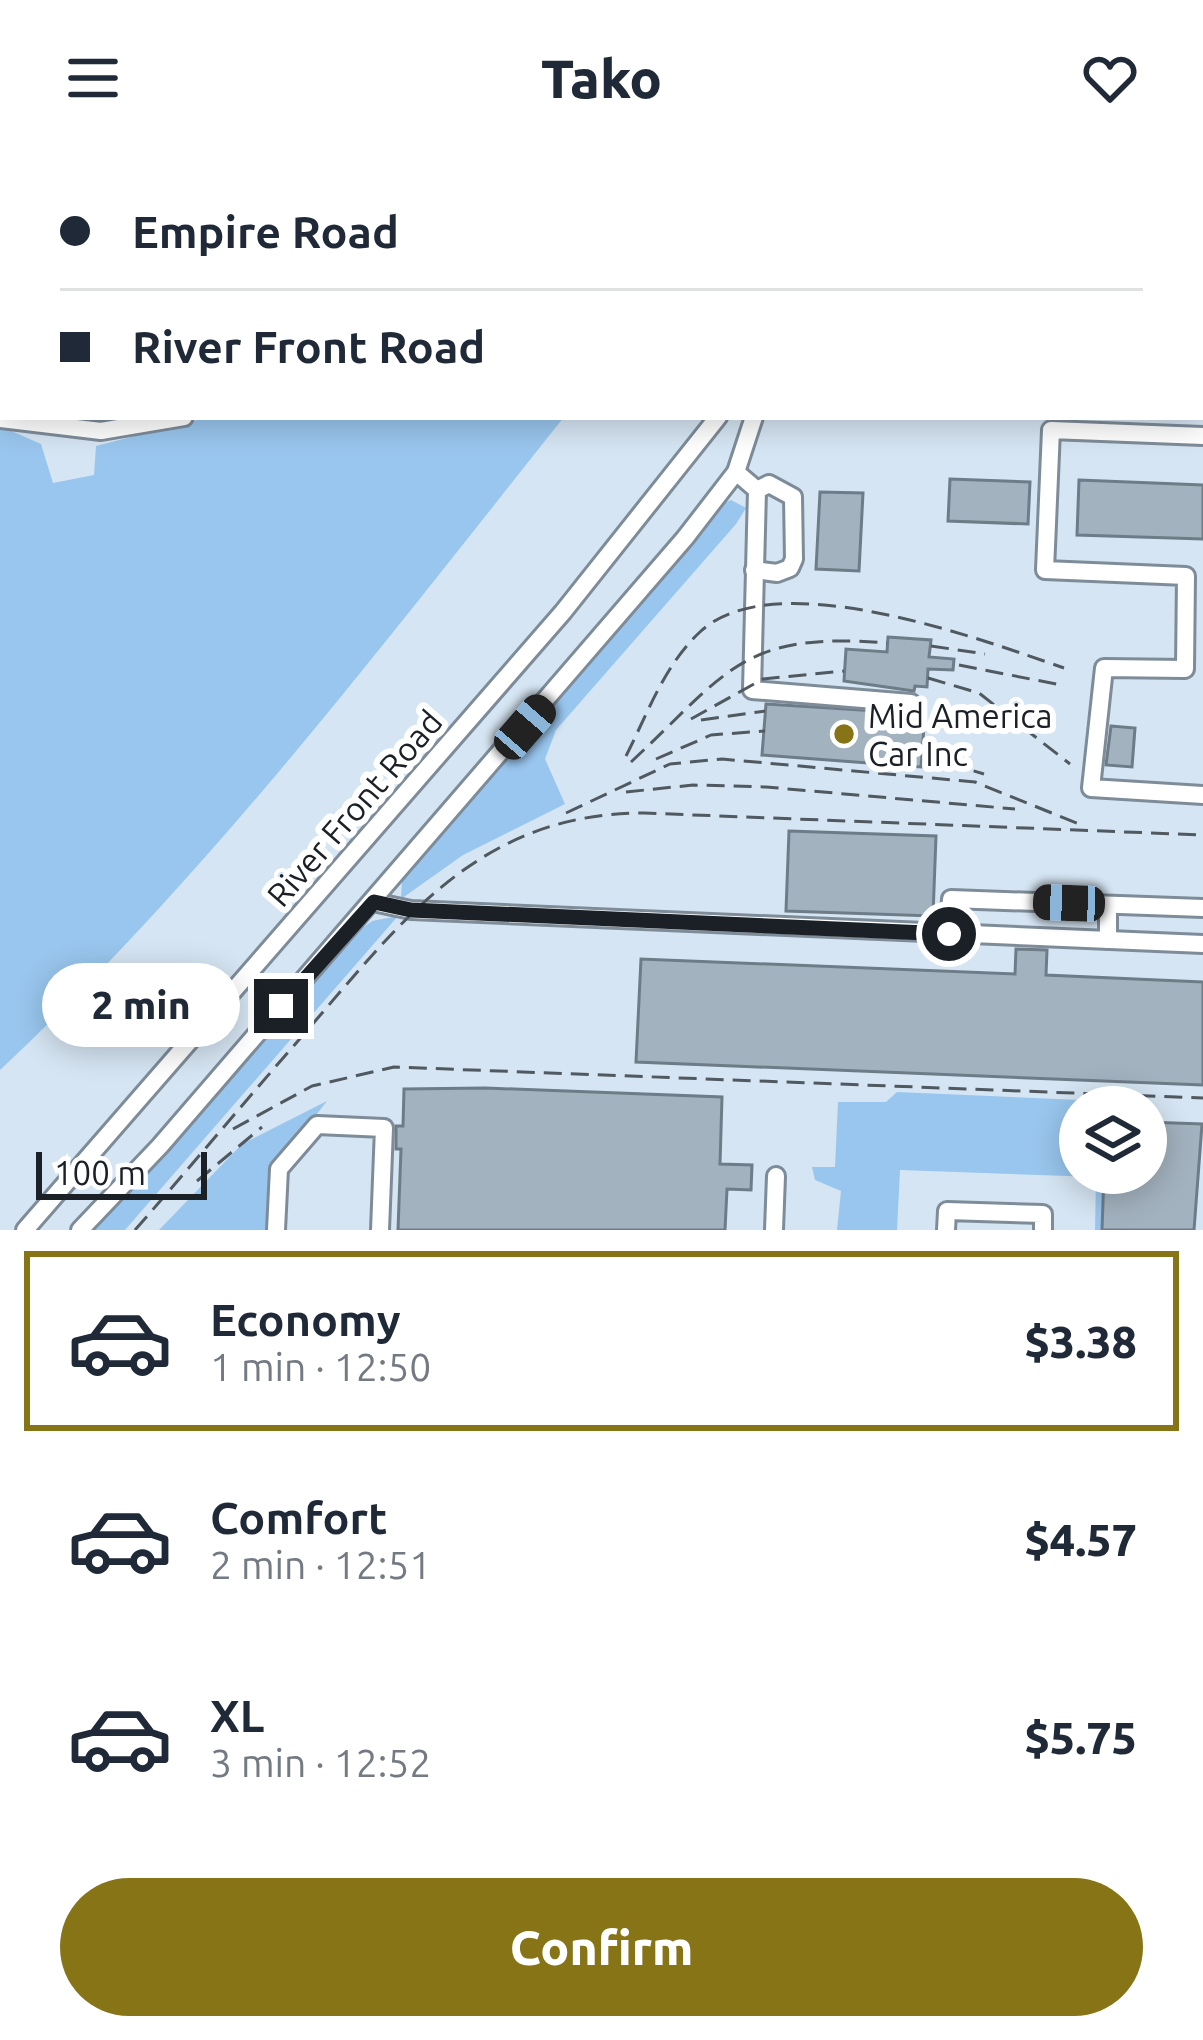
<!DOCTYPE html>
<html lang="en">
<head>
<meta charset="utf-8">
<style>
  body { margin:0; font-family:Ubuntu,sans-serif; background:#f2f2f3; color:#1f2937; height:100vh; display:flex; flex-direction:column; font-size:45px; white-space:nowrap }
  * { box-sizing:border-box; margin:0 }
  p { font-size:39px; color:#747a83 }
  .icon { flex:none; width:66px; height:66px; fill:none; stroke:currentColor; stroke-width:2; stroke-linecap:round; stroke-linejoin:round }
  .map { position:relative; height:1074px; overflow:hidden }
  .side { display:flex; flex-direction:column; background:#fff; flex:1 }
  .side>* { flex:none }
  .guide { position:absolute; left:0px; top:0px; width:1203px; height:264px; box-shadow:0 6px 30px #0003; display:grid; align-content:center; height:264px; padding:0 60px; background:#fff }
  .controls { position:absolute; left:1059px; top:930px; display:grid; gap:24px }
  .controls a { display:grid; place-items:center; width:108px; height:108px; border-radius:50%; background:#fff; box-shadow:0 6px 30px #0003; font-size:60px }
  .scale { position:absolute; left:36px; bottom:30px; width:171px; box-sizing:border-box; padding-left:12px; border:6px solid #1a2025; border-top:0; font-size:33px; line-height:42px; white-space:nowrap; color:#1a2025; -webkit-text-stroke:9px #fff; paint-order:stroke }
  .end { position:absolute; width:54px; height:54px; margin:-27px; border:15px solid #1a2025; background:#fff; box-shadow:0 0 0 6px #fff }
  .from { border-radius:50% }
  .bubble { position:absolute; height:84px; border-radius:42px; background:#fff; box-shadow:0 6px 30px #0003; font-size:39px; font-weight:800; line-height:84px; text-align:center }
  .car { position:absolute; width:36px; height:72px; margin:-36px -18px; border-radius:15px; box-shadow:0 0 9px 3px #0007; background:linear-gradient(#222 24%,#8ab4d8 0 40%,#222 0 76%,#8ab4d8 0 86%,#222 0) }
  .guide b { display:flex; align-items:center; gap:42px; height:114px; font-size:45px }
  .guide b+b { border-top:3px solid #e0e1e3 }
  .guide i { width:30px; height:30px; background:#1f2937 }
  ul { padding:21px 0 0; list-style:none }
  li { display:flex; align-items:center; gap:36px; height:180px; margin:0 24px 18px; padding:0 36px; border:6px solid transparent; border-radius:0px }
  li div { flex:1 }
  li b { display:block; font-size:45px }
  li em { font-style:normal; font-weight:800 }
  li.active { border-color:#877417 }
  li>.icon { width:108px; height:108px; stroke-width:1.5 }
  .cta { display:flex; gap:24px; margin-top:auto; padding:24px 60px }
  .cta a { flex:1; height:138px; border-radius:72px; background:#877417; color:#fff; font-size:48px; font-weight:800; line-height:138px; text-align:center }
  header { display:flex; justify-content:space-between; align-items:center; height:156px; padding:0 60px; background:#fff; font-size:54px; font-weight:800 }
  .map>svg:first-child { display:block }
  .green { fill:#99c6ee }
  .building { fill:#a3b2bf; stroke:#6e7c88; stroke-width:3 }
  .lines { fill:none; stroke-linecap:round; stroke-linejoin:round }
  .minor-casing { stroke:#7e8c99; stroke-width:22 }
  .minor { stroke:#fff; stroke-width:16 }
  .rail { stroke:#505860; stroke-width:3; stroke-dasharray:18 9; stroke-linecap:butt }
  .route { stroke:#1a2025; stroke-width:15 }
  .poi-dot { fill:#877417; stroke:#fff; stroke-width:4.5 }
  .labels { text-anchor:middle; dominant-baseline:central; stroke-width:12; stroke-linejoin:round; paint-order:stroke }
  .poi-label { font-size:33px; fill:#1a2025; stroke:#fff; text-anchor:start }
  .street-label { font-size:33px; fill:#1a2025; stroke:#fff }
</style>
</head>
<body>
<header><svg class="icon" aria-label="menu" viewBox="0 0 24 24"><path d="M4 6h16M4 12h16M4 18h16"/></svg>Tako<svg class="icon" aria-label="heart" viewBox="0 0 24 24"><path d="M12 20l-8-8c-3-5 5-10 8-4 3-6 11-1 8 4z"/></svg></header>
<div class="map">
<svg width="1203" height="1074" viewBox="0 0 1203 1074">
  <rect width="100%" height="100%" fill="#d6e5f3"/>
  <g class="green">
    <polygon points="0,0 592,0 3,3 3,184"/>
    <path d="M 209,261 L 564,261 C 384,487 211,716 0,914 L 0,270 L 41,288 L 53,327 L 94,319 L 96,290 Z"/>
    <polygon points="731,344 746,352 736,368 556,574 545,603 565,648 463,699 401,743 402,723 720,349"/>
    <polygon points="398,760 125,1074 90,1074 351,780 372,765"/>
    <polygon points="897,936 1127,946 1127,951 1080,951 1080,1017 1104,1017 1102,1074 1095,1074 1096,1021 900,1014 897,1074 837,1074 841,1035 815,1024 812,1011 835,1011 838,946 886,946"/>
    <polygon points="327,945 272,1015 270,1074 159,1074 242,988"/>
  </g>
  <g class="building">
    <polygon points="950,323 1030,326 1028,368 948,365"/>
    <polygon points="1079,324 1203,329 1203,383 1077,379"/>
    <polygon points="820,336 863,337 859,415 816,413"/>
    <polygon points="888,481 931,484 929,501 954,503 953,514 928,513 927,531 915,530 914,535 844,525 846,493 887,496"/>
    <polygon points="766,548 925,558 921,611 762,599"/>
    <polygon points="1111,570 1135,572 1132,611 1106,609"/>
    <polygon points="789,675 936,680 933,760 786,755"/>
    <polygon points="1016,793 1047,794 1046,819 1203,826 1203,929 636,906 641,803 1015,818"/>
    <polygon points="485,932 722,941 720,1008 752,1009 751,1034 727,1033 725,1074 398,1074 401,993 396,993 396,970 403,970 404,933"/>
    <polygon points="1146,966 1202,968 1194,1074 1102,1074 1104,1017 1146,1017"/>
  </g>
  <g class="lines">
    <g class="minor-casing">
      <g id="minor">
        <polyline points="636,3 642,3"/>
        <polyline points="910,3 913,0"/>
        <polyline points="1078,3 1078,0"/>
        <polyline points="0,263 101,275 184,261"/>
        <polyline points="1203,280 1051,274 1045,414 1186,420 1185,513 1104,512 1091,632 1203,639"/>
        <polyline points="736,316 757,334 752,534 911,547"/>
        <polyline points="754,414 777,417 790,412 794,403 793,341 769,328 757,334"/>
        <polyline points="373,746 411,754 1203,788"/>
        <polyline points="1108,749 1108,784"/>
        <polyline points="949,777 951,743 1203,752"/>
        <polyline points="25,1074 563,456 718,261"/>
        <polyline points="80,1074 160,990 685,382 736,316 754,261"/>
        <polyline points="276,1074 279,1013 317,969 384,972 380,1074"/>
        <polyline points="774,1074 776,1020"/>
        <polyline points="946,1074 947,1055 1043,1058 1043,1074"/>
      </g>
    </g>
    <use href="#minor" class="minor"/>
    <g class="rail">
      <polyline points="931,490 985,498"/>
      <polyline points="959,509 1061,529"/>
      <polyline points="928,522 979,537 1070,608"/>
      <polyline points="691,563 763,523 844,515"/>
      <polyline points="701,564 765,555"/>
      <polyline points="922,599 984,618"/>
      <path d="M 626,600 C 648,557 664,509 701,475 C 776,407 980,483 1064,512"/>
      <polyline points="656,603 711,579 765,575"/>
      <path d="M 631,606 C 728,516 741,475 887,487"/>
      <polyline points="626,636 693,629 766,631 1015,653"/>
      <polyline points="566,657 670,608 722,603 975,626 1079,668"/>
      <polyline points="233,973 312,930 394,911 1203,942"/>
      <polyline points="197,1025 262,971"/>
      <path d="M 135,1074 C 192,1009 247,943 304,878 C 402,765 479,657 644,657 L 1203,679"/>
    </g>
  </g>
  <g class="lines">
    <polyline class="route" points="281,850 374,746 411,754 949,778"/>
  </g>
  <circle class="poi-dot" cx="844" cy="578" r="12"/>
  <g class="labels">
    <g class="poi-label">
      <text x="868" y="559">Mid America<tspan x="868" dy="38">Car Inc</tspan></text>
    </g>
    <g class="street-label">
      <text transform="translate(354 652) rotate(-49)">River Front Road</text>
    </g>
  </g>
</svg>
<div class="controls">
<a><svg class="icon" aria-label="layers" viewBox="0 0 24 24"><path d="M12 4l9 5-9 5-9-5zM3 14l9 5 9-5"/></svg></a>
</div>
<div class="scale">100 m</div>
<i class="end from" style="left:949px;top:778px"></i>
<i class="end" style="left:281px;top:850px"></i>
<div class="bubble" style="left:42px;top:807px;width:198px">2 min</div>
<i class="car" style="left:525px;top:571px;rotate:41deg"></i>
<i class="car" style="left:1069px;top:747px;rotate:272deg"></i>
<div class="guide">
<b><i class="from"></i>Empire Road</b>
<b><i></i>River Front Road</b>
</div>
</div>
<section class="side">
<ul>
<li class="active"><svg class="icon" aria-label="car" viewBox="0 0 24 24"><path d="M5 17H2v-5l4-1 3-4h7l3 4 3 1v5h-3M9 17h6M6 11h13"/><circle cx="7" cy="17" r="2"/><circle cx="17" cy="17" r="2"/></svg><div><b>Economy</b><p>1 min · 12:50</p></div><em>$3.38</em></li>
<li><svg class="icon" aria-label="car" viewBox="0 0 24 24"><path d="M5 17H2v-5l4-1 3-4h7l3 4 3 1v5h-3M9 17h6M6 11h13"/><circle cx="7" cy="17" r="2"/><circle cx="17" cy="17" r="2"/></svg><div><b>Comfort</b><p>2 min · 12:51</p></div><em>$4.57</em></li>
<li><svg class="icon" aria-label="car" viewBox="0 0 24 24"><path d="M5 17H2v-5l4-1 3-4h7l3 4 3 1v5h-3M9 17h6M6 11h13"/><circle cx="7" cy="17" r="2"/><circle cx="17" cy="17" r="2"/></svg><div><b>XL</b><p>3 min · 12:52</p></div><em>$5.75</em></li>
</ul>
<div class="cta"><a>Confirm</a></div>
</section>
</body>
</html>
